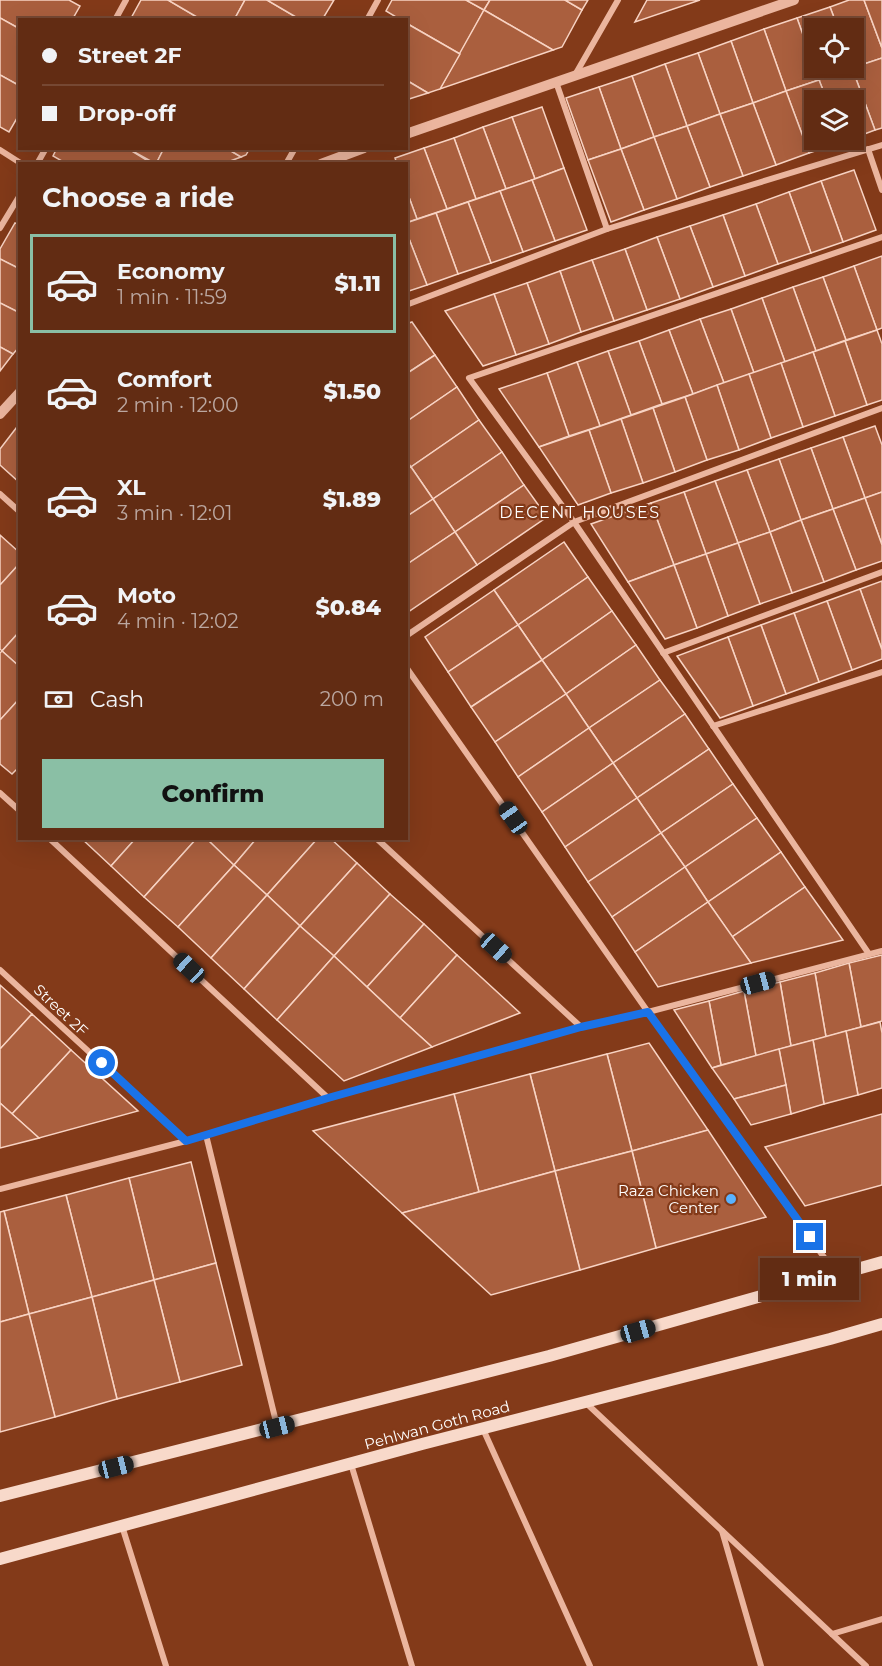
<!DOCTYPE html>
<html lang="en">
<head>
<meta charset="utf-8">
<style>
  body { margin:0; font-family:Montserrat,sans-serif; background:#6b3821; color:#f1f3f6; height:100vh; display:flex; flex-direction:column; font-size:22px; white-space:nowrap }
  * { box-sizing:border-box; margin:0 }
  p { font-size:20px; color:#bba7a0 }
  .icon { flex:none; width:33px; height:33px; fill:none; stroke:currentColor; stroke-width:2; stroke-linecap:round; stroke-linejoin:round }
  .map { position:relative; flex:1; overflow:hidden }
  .panel { position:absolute; left:18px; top:162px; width:390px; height:678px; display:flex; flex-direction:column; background:#622c13; border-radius:0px; box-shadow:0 6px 24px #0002,0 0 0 2px #764833 }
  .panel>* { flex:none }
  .guide { position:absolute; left:18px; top:18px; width:390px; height:132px; border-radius:0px; box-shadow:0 6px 24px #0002,0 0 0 2px #764833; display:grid; align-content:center; height:132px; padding:0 24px; background:#622c13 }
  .controls { position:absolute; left:804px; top:18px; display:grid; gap:12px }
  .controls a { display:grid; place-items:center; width:60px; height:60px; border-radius:0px; background:#622c13; box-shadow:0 6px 24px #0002,0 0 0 2px #764833; font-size:30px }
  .end { position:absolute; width:27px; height:27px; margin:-14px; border:8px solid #1a73e8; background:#fff; box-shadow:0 0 0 3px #fff }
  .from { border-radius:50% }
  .bubble { position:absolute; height:42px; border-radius:0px; background:#622c13; box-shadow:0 6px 24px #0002,0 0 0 2px #764833; font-size:20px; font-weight:800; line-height:42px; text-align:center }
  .car { position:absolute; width:18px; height:36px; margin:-18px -9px; border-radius:8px; box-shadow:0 0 4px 2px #0007; background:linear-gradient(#222 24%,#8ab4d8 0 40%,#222 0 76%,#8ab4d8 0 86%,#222 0) }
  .guide b { display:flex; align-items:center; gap:21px; height:57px; font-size:22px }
  .guide b+b { border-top:2px solid #764833 }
  .guide i { width:15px; height:15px; background:#f1f3f6 }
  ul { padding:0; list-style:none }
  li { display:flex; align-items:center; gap:18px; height:99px; margin:0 12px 9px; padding:0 12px; border:3px solid transparent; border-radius:0px }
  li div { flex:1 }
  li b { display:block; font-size:22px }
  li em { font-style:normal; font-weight:800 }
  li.on { border-color:#8abfa5 }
  li>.icon { width:54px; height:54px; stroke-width:1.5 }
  h2 { padding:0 24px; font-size:27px; line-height:72px }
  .pay { display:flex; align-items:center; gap:15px; height:66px; padding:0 24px; font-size:22px }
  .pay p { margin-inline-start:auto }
  .action { display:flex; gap:12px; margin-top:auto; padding:12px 24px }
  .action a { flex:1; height:69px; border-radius:0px; background:#8abfa5; color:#111; font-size:24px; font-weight:800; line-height:69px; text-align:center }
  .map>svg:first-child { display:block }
  .building { fill:#aa5f3e; stroke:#f8d3c3; stroke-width:1.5 }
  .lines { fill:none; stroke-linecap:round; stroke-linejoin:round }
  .minor { stroke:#ebb59e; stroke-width:6 }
  .tertiary { stroke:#ebb59e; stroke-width:10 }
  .secondary { stroke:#f8d9ca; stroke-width:12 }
  .route { stroke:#1a73e8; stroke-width:8 }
  .poi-dot { fill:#59b2fe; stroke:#833a19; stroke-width:2 }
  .labels { text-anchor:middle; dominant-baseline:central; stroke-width:4.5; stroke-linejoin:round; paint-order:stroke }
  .street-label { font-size:15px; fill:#fff; stroke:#833a19 }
  .poi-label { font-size:15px; fill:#fff; stroke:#833a19; text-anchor:end }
  .neighbourhood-label { font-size:16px; letter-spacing:1.5px; fill:#fff; stroke:#833a19 }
</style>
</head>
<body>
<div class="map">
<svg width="882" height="1666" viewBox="0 0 882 1666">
  <rect width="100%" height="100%" fill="#833a19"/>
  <g class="building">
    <polygon points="0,0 69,0 80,6 72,20 20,20 20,29 0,18"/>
    <polygon points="141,0 168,0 202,20 130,20"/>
    <polygon points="168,0 245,0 234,20 202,20"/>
    <polygon points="245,0 267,0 301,20 234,20"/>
    <polygon points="267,0 334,0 322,20 301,20"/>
    <polygon points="392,0 466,0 484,10 460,54 406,23 406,20 401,20 386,11"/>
    <polygon points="466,0 490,0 484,10"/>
    <polygon points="490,0 565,0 582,10 562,47 553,50 484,10"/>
    <polygon points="565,0 588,0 582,10"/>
    <polygon points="647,0 700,0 635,22"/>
    <polygon points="849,0 864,0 882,48 882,58 852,68 854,28 838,28 830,7"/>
    <polygon points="864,0 882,0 882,48"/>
    <polygon points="830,7 838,28 814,28 814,66 797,18"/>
    <polygon points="484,10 553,50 440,89 452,67"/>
    <polygon points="0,18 20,29 20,86 0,75"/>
    <polygon points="797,18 819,80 786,91 764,29"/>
    <polygon points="406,23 460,54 440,89 428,93 406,80"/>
    <polygon points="764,29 786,91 753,103 731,41"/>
    <polygon points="731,41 753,103 720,114 698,53"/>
    <polygon points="698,53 720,114 687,126 665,64"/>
    <polygon points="882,58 882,128 875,130 852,68"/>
    <polygon points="665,64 687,126 654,137 632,76"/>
    <polygon points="815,68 852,68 819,80"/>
    <polygon points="852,68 875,130 854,138 854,100 827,100 819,80"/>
    <polygon points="0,75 20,86 20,113 9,132 0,127"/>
    <polygon points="632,76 654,137 621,149 599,87"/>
    <polygon points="406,80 428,93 406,100"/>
    <polygon points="819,80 827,100 814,100 814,140 841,140 842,142 809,153 786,91"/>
    <polygon points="599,87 621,149 588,160 566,98"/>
    <polygon points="786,91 809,153 776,165 753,103"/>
    <polygon points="753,103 776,165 743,176 720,114"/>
    <polygon points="542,107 564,168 535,179 512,117"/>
    <polygon points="720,114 743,176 710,187 687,126"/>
    <polygon points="512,117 535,179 506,189 483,127"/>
    <polygon points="687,126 710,187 677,199 654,137"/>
    <polygon points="483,127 506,189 476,199 454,138"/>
    <polygon points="654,137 677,199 644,210 621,149"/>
    <polygon points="454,138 476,199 447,209 424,148"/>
    <polygon points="57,148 127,148 153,164 67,164 53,156"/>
    <polygon points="127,148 164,148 156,164"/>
    <polygon points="164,148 226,148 241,157 222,164 156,164"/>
    <polygon points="226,148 250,148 246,155 241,157"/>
    <polygon points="424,148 447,209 417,219 406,189 406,164 397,164 395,158"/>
    <polygon points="621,149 644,210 611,222 588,160"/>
    <polygon points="564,168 587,230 555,241 532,180"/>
    <polygon points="854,170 876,230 843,242 821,181"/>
    <polygon points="532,180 555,241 523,252 500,191"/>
    <polygon points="821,181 843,242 811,253 789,192"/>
    <polygon points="406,189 417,219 406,223"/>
    <polygon points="500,191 523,252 491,263 468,202"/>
    <polygon points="789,192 811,253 778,264 756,204"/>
    <polygon points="468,202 491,263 458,274 436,213"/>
    <polygon points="756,204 778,264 745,276 723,215"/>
    <polygon points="436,213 458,274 427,285 406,231 406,223"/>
    <polygon points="723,215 745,276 713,287 690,226"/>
    <polygon points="15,223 20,225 20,269 0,259 0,249"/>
    <polygon points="690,226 713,287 680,299 657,237"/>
    <polygon points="406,231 427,285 406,292"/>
    <polygon points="657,237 680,299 647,310 625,249"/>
    <polygon points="625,249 647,310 614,321 592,260"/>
    <polygon points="882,256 882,328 877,330 854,266"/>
    <polygon points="0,259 20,269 20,313 0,303"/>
    <polygon points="592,260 614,321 581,332 560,271"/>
    <polygon points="854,266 877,330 846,340 823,277"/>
    <polygon points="560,271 581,332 549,344 527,283"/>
    <polygon points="823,277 846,340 816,351 793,287"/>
    <polygon points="527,283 549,344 516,355 494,294"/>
    <polygon points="793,287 816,351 785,362 762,298"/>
    <polygon points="494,294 516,355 483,366 445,311"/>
    <polygon points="762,298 785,362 754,373 731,309"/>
    <polygon points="0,303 20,313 20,346 13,354 0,347"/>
    <polygon points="731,309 754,373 724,383 700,319"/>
    <polygon points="700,319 724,383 693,394 669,330"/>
    <polygon points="412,322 435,355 406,374 406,324"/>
    <polygon points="669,330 693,394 662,404 639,341"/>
    <polygon points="877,330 882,344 882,400 867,405 845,341"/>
    <polygon points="639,341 662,404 631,415 608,351"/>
    <polygon points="845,341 867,405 835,416 813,352"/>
    <polygon points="0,347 13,354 0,371"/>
    <polygon points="608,351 631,415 600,426 577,362"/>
    <polygon points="813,352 835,416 803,427 781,363"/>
    <polygon points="435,355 457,387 406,422 406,374"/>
    <polygon points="577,362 600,426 569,436 547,373"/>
    <polygon points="781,363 803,427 771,438 749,374"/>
    <polygon points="547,373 569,436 539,447 499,389"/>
    <polygon points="749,374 771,438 739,450 717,385"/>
    <polygon points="717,385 739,450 707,460 685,397"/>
    <polygon points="457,387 479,420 411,467 406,460 406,422"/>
    <polygon points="685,397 707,460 675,472 653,408"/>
    <polygon points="653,408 675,472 643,483 621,419"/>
    <polygon points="621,419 643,483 611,493 589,430"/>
    <polygon points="479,420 502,452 433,499 411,467"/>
    <polygon points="20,423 20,483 0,465 0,449"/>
    <polygon points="875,426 882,445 882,492 865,498 843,437"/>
    <polygon points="589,430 611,493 578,505 539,447"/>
    <polygon points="843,437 865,498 833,509 811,448"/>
    <polygon points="811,448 833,509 801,520 779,459"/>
    <polygon points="502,452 524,485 455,532 433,499"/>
    <polygon points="779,459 801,520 770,532 747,470"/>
    <polygon points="411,467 433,499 406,517 406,469"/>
    <polygon points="747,470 770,532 738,543 715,481"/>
    <polygon points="715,481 738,543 706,554 684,492"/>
    <polygon points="524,485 547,517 477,565 455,532"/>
    <polygon points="684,492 706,554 674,565 651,503"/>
    <polygon points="882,492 882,545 865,498"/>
    <polygon points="865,498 882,545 882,561 856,570 833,509"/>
    <polygon points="433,499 455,532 406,565 406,517"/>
    <polygon points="651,503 674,565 628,582 591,524"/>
    <polygon points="833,509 856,570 824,582 801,520"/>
    <polygon points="801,520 824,582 792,593 770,532"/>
    <polygon points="455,532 477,565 408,612 406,565"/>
    <polygon points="770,532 792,593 760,604 738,543"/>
    <polygon points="0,535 20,553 20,563 0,585"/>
    <polygon points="564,542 588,577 518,625 494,590"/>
    <polygon points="738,543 760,604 728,616 706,554"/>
    <polygon points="706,554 728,616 697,628 674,565"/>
    <polygon points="20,563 20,631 2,651 0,649 0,585"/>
    <polygon points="674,565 697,628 665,639 628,582"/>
    <polygon points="588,577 612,611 542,660 518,625"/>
    <polygon points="882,581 882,650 860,589"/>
    <polygon points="860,589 882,650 882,659 852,670 827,601"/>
    <polygon points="494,590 518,625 448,672 425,637"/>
    <polygon points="827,601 852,670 819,682 794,613"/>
    <polygon points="612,611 636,645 566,694 542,660"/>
    <polygon points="794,613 819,682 786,694 761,625"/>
    <polygon points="518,625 542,660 471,707 448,672"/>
    <polygon points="761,625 786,694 753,706 728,637"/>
    <polygon points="20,631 20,667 2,651"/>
    <polygon points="728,637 753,706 720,718 677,656"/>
    <polygon points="636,645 660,680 589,728 566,694"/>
    <polygon points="2,651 20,667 20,698 0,720 0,653"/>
    <polygon points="542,660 566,694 495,742 471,707"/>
    <polygon points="660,680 685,714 613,763 589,728"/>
    <polygon points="566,694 589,728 518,777 495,742"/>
    <polygon points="20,698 20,766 12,774 0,764 0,720"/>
    <polygon points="685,714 709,749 637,798 613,763"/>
    <polygon points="589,728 613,763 542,812 518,777"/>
    <polygon points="709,749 733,784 661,833 637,798"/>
    <polygon points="613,763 637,798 565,847 542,812"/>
    <polygon points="733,784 757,818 685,867 661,833"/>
    <polygon points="637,798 661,833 588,882 565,847"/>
    <polygon points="757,818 781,852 708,902 685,867"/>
    <polygon points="661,833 685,867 612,917 588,882"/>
    <polygon points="81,838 136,838 111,866"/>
    <polygon points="136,838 197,838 144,897 111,866"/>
    <polygon points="197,838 206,838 234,865 178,927 144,897"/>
    <polygon points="206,838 257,838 234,865"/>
    <polygon points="257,838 318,838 267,895 234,865"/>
    <polygon points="318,838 330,838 357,863 300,926 267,895"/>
    <polygon points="781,852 805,887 732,937 708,902"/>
    <polygon points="357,863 390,894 334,956 300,926"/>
    <polygon points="234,865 267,895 211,958 178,927"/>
    <polygon points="685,867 708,902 635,952 612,917"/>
    <polygon points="805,887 843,940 751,963 732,937"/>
    <polygon points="390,894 424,924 367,987 334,956"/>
    <polygon points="267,895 300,926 244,989 211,958"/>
    <polygon points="708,902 751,963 658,987 635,952"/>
    <polygon points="424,924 457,955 400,1018 367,987"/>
    <polygon points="300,926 334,956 277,1020 244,989"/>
    <polygon points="457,955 520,1013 432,1047 400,1018"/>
    <polygon points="882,955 882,1021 861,1027 849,963"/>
    <polygon points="334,956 400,1018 432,1047 344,1081 277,1020"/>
    <polygon points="849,963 861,1027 826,1037 815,973"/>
    <polygon points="815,973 826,1037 791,1046 780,982"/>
    <polygon points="780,982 791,1046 756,1056 744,991"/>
    <polygon points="0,985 32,1014 0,1049"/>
    <polygon points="744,991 756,1056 721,1065 709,1001"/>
    <polygon points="709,1001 721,1065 712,1068 674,1010"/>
    <polygon points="32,1014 71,1050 12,1114 0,1103 0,1049"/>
    <polygon points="880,1022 882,1033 882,1088 858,1095 846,1031"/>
    <polygon points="846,1031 858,1095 824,1104 813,1040"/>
    <polygon points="813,1040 824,1104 791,1114 779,1049"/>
    <polygon points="649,1043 708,1130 632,1151 607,1054"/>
    <polygon points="779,1049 786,1085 734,1099 712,1068"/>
    <polygon points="71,1050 138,1111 39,1138 12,1114"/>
    <polygon points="607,1054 632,1151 555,1171 530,1074"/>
    <polygon points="530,1074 555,1171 479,1192 454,1094"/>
    <polygon points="786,1085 791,1114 751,1125 734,1099"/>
    <polygon points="454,1094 479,1192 402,1213 313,1131"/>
    <polygon points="0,1103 39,1138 0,1148"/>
    <polygon points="882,1114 882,1185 805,1206 765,1147"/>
    <polygon points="708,1130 766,1217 656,1248 632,1151"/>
    <polygon points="632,1151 656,1248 580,1270 555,1171"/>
    <polygon points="191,1162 216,1263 154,1280 129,1178"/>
    <polygon points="555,1171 580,1270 491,1295 402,1213"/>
    <polygon points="129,1178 154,1280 92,1297 66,1195"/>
    <polygon points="66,1195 92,1297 29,1314 4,1211"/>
    <polygon points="4,1211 29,1314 0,1322 0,1212"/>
    <polygon points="216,1263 242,1365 180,1382 154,1280"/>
    <polygon points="154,1280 180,1382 117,1399 92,1297"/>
    <polygon points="92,1297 117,1399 55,1417 29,1314"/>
    <polygon points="29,1314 55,1417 0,1432 0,1322"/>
  </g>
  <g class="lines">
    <g class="minor">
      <polyline points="115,20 126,0"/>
      <polyline points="367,20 378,0"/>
      <polyline points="575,75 618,0"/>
      <polyline points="556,82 607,229"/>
      <polyline points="868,149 882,190"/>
      <polyline points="0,150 22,164"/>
      <polyline points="37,164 46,148"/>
      <polyline points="286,164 295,148"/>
      <polyline points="0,228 20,195"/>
      <polyline points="406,305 607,229 882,145"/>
      <polyline points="0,494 20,512"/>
      <polyline points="406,636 574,522 882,408"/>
      <polyline points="663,653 882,572"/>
      <polyline points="406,667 648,1012 836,1274"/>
      <polyline points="713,726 882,672"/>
      <polyline points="0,793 20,811"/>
      <polyline points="49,838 328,1098"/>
      <polyline points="376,838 581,1027"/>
      <polyline points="869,954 574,522 469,378 882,237"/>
      <polyline points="0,970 186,1141"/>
      <polyline points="206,1135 277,1426"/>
      <polyline points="0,1189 186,1141 328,1098 581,1027 648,1012 882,951"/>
      <polyline points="585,1402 866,1666"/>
      <polyline points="483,1429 590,1666"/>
      <polyline points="351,1464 412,1666"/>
      <polyline points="122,1526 166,1666"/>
      <polyline points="722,1531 761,1666"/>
      <polyline points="832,1634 882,1619"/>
    </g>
    <g class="tertiary">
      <polyline points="406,134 794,0"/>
      <polyline points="321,164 364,148"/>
      <polyline points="0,414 20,392"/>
    </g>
    <g class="secondary">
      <polyline points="0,1496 549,1356 882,1262"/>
      <polyline points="0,1559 422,1444 830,1339 882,1324"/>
    </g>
  </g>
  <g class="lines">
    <polyline class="route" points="102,1063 186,1141 328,1098 581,1027 648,1012 810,1237"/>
  </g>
  <circle class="poi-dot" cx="731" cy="1199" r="6"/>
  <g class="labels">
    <g class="street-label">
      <text transform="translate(61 1010) rotate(43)">Street 2F</text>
      <text transform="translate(437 1425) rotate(-15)">Pehlwan Goth Road</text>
    </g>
    <g class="poi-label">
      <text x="719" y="1190">Raza Chicken<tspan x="719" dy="17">Center</tspan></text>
    </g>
    <g class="neighbourhood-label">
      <text x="580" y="512">DECENT HOUSES</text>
    </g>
  </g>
</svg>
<div class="controls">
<a><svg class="icon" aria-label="locate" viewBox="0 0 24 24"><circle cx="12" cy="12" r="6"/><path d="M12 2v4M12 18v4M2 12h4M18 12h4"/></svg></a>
<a><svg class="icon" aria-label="layers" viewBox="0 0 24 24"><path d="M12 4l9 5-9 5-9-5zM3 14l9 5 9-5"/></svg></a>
</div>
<i class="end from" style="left:102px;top:1063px"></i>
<i class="end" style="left:810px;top:1237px"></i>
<div class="bubble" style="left:760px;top:1258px;width:99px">1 min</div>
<i class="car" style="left:513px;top:818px;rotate:325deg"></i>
<i class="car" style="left:496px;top:948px;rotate:132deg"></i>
<i class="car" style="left:189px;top:968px;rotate:313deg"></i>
<i class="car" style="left:758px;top:983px;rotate:75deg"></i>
<i class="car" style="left:638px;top:1331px;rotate:74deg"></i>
<i class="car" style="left:277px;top:1427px;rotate:76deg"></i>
<i class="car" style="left:116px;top:1467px;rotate:76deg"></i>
<div class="guide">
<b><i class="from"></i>Street 2F</b>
<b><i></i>Drop-off</b>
</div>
<section class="panel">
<h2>Choose a ride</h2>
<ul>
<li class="on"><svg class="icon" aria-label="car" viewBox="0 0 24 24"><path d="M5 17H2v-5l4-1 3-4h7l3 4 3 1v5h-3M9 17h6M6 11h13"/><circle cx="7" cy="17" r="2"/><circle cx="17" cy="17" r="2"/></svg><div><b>Economy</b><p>1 min · 11:59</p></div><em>$1.11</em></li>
<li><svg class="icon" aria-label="car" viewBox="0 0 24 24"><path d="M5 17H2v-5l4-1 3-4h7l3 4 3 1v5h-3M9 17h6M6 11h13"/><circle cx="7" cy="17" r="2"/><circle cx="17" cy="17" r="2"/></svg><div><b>Comfort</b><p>2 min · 12:00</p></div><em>$1.50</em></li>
<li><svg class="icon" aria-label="car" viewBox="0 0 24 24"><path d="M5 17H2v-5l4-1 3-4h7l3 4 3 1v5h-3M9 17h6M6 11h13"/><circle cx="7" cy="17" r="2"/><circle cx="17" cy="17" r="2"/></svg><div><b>XL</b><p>3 min · 12:01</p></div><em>$1.89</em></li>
<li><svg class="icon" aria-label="car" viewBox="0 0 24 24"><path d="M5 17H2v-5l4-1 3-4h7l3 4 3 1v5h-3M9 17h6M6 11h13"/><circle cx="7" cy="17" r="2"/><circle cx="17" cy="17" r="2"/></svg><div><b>Moto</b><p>4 min · 12:02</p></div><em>$0.84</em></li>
</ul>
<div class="pay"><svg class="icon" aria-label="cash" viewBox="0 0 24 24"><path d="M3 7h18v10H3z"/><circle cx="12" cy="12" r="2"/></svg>Cash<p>200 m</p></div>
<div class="action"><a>Confirm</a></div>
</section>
</div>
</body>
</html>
